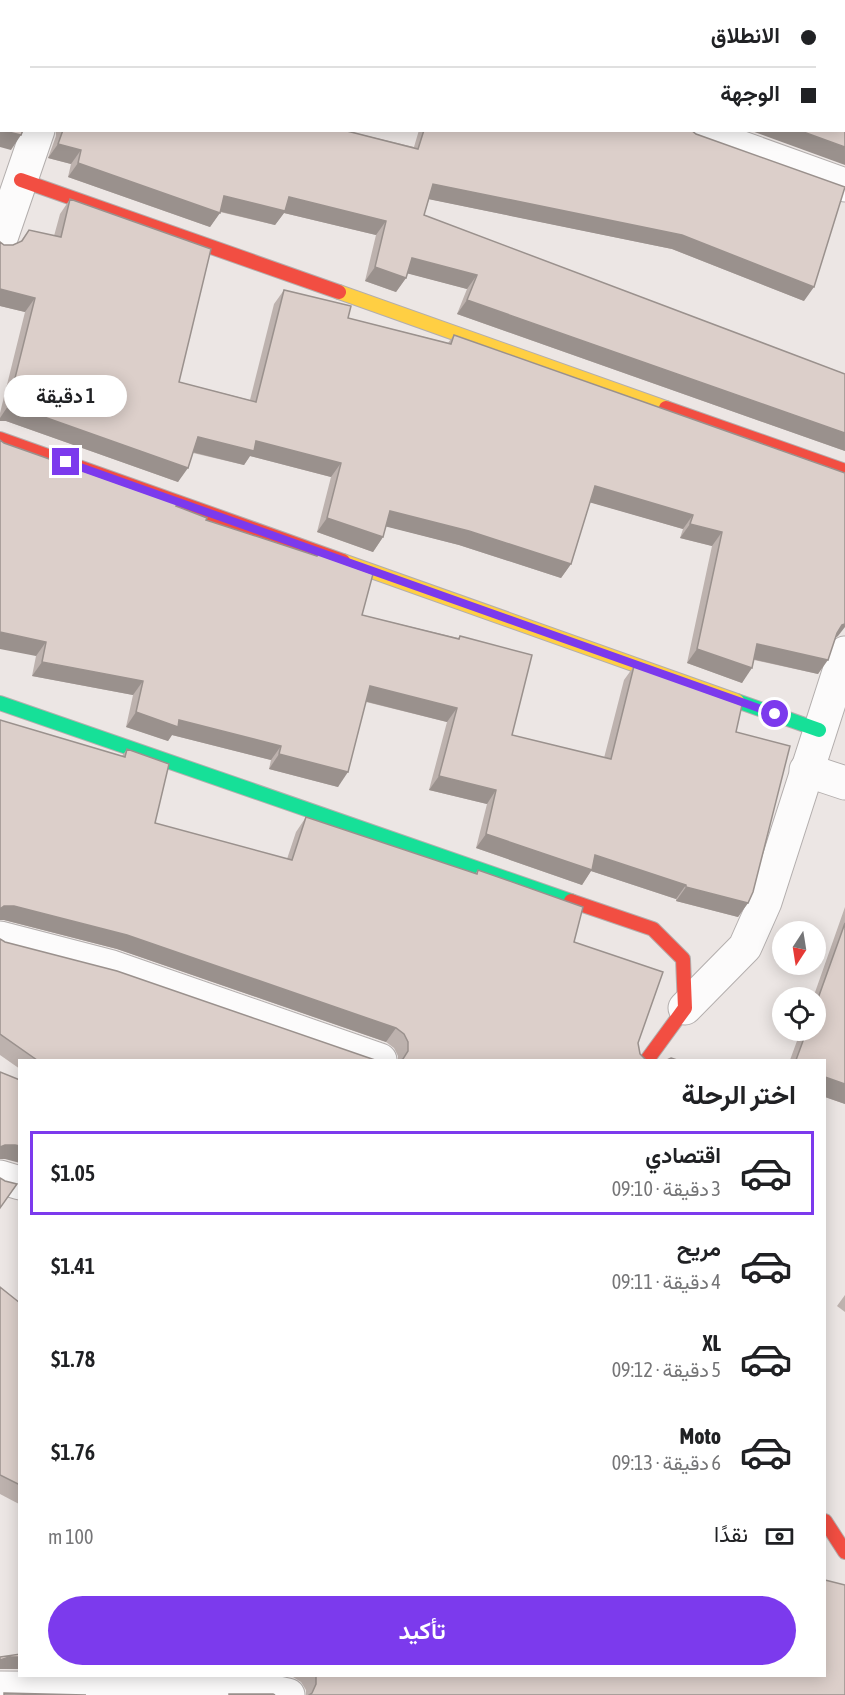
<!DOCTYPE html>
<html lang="ar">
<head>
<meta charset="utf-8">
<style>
  body { margin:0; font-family:"Asap Condensed",Vazirmatn,sans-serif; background:#f2f2f2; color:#202124; direction:rtl; height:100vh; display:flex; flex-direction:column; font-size:22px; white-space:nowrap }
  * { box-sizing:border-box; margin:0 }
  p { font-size:20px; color:#757577 }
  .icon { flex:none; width:33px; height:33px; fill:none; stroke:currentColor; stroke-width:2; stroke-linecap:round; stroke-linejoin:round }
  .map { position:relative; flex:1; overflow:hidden; direction:ltr }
  .sheet { position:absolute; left:18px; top:1059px; width:808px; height:618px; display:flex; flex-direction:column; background:#fff; border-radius:0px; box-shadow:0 3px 15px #0003; direction:rtl }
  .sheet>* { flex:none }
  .top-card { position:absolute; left:0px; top:0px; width:846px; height:132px; box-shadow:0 3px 15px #0003; direction:rtl; display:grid; align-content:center; height:132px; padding:0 30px; background:#fff }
  .needle { width:39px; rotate:192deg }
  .tools { position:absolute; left:772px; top:921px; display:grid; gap:12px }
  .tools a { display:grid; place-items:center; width:54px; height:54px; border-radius:50%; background:#fff; box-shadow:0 3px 15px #0003; font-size:30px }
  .end { position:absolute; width:27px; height:27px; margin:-14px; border:8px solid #7c3aed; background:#fff; box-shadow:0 0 0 3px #fff }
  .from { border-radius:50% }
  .bubble { position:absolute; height:42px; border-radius:21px; background:#fff; box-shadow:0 3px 15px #0003; font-size:20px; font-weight:600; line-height:42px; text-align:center; direction:rtl }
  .top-card b { display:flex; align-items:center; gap:21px; height:57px; font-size:22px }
  .top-card b+b { border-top:2px solid #e0e0e0 }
  .top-card i { width:15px; height:15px; background:#202124 }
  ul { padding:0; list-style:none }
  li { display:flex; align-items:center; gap:18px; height:84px; margin:0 12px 9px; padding:0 18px; border:3px solid transparent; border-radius:0px }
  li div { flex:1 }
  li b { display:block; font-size:22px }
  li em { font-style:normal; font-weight:600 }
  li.active { border-color:#7c3aed }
  li>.icon { width:54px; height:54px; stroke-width:1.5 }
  h2 { padding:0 30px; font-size:27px; line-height:72px }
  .pay { display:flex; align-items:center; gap:15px; height:66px; padding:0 30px; font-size:22px }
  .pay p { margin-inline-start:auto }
  .action { display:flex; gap:12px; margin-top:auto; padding:12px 30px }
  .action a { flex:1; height:69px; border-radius:36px; background:#7c3aed; color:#fff; font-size:24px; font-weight:600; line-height:69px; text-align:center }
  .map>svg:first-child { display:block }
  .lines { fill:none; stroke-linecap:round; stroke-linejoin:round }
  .street-casing { stroke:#b3aead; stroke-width:35 }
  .fast-casing { stroke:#b3aead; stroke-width:16 }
  .slow-casing { stroke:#b3aead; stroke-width:16 }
  .jam-casing { stroke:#b3aead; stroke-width:16 }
  .street { stroke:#fcfbfb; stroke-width:33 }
  .fast { stroke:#16e098; stroke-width:14 }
  .slow { stroke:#ffcf43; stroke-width:14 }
  .jam { stroke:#f24e42; stroke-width:14 }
  .wall { fill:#bdb2ae }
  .shaded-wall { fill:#9a918d }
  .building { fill:#dccfca; stroke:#9a918d; stroke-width:1.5 }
  .route { stroke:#7c3aed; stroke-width:8 }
</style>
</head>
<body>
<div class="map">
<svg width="845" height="1695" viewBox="0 0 845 1695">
  <rect width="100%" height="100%" fill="#ece6e4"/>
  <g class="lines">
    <g class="street-casing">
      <g id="street">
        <polyline points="329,0 333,2"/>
        <polyline points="82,2 82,0"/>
        <polyline points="692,130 845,185"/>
        <polyline points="0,241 38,130"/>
        <polyline points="806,770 845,783"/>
        <polyline points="0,938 112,967 380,1060"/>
        <polyline points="685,1008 745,947 765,902 845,653"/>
        <polyline points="0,1177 20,1183"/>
        <polyline points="0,1688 265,1690 288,1695"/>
      </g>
    </g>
    <g class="fast-casing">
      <g id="fast">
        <polyline points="737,701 819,730"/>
        <polyline points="0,703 571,901"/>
      </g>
    </g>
    <g class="slow-casing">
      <g id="slow">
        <polyline points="339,292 666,408"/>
        <polyline points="343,561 737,701"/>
      </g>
    </g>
    <g class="jam-casing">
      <g id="jam">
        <polyline points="21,180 339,292"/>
        <polyline points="666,408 845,471"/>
        <polyline points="0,439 343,561"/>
        <polyline points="571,901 653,929 683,959 685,1008 647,1060"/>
        <polyline points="825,1521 845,1552"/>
      </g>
    </g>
    <use href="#street" class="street"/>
    <use href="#fast" class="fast"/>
    <use href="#slow" class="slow"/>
    <use href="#jam" class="jam"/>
  </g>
  <g class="wall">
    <polygon points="56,130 343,130 414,147 419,130 691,130 804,301 672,249 429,199 424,215 845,374 845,451 457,314 467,289 407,273 406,278 396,292 365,281 376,235 284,213 275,225 220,212 210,227 68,177 71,164 48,158 56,136"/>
    <polygon points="70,199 179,382 250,400 274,304 284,290 348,318 448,343 454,335 845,473 838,636 836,637 818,674 754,660 742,683 687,663 712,546 680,538 683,529 590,502 571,564 561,578 459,545 386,526 383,537 373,552 317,532 331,477 250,456 244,465 193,453 178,482 6,421 0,421 0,413 25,312 0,306 0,242 4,245 13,245 20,242 29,230 54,236 60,214"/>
    <polygon points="4,443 176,506 206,520 317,556 318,554 362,615 458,638 460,636 512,735 604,758 624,680 634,666 736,732 748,903 738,917 676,901 676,899 591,871 582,885 476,848 487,804 429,790 447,722 366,702 338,787 269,769 271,760 172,735 168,741 126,727 133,695 32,676 36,656"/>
    <polygon points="127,749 155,823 287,859 296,832 306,817 475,874 478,870 574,942 638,1043 640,1054 645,1060 398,1060 398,1056 394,1048 386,1042 117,949 4,920"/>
    <polygon points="845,907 845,1104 825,1097 825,1060 790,1060 801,1030 816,1030 816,998 813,998"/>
    <polygon points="0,939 5,942 375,1060 20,1060 20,1069 0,1055"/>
    <polygon points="0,1287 20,1303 19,1504 0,1494"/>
    <polygon points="845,1295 845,1312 837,1306"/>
    <polygon points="286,1676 825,1676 845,1695 306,1695 306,1690 301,1682 293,1677"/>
  </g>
  <g class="shaded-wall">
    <polygon points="485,0 495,0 494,2"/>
    <polygon points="500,0 512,0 521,2 499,2"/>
    <polygon points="0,130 21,135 11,150 0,147"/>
    <polygon points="749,130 798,130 845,147 845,165"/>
    <polygon points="58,144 81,150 71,164 48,158"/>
    <polygon points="78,163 220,213 210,227 68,177"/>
    <polygon points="433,184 682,235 814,287 804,301 672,249 423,198"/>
    <polygon points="224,196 289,197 386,221 376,235 284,213 275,225 214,210"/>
    <polygon points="412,258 477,275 467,289 402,272"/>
    <polygon points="375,267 406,278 396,292 365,281"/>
    <polygon points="0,289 35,298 25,312 0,306"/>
    <polygon points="467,300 845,433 845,451 457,314"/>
    <polygon points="8,406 16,407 188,468 178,482 6,421 0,421 0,418"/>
    <polygon points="198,437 256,441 341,463 331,477 250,456 244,465 188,451"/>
    <polygon points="595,486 693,515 683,529 585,501"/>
    <polygon points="390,511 469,531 571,564 561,578 459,545 380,525"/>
    <polygon points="327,518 383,537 373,552 317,532"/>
    <polygon points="690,524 722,532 712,546 680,538"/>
    <polygon points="845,624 845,627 838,636 832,640 842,625"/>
    <polygon points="0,632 46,642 36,656 0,649"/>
    <polygon points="757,644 828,660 818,674 748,658"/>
    <polygon points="697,649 752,668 742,683 687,663"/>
    <polygon points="42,662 143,681 133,695 32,676"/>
    <polygon points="370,686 457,708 447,722 360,700"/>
    <polygon points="136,712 179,720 281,746 271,760 172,735 168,741 126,727"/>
    <polygon points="279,754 348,772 338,787 269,769"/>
    <polygon points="439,776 496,790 487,804 429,790"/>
    <polygon points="486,834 595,855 686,885 676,899 591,871 582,885 476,848"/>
    <polygon points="686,887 748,903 738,917 676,901"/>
    <polygon points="4,906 14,906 127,935 396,1028 386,1042 117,949 4,920 0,920 0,909"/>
    <polygon points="825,1077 845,1084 845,1104 825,1097"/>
    <polygon points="5,1145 15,1145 20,1146 20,1163 5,1159 0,1159 0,1147"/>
    <polygon points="9,1657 20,1657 20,1669 0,1669 0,1660"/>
  </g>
  <g class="building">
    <polygon points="0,0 79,0 80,2 2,2 2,130 23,130 21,135 0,130"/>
    <polygon points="222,0 273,0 277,2 221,2"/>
    <polygon points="512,0 791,0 791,2 521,2"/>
    <polygon points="844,31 845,31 845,147 798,130 844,130"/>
    <polygon points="63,130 343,130 418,149 424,130 691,130 696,134 845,187 814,287 682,235 433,184 424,215 845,374 845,433 467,300 477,275 412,258 406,278 375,267 386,221 289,197 285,211 224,196 220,213 78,163 81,150 58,144"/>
    <polygon points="70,199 211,249 179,382 256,402 284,290 351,306 348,318 451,344 454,335 845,473 845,624 842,625 837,633 828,660 757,644 752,668 697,649 722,532 690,524 693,515 595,486 571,564 469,531 390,511 383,537 327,518 341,463 256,441 254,451 198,437 188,468 16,407 8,406 35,298 0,289 0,242 4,245 13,245 22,241 29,230 61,237"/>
    <polygon points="0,440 4,443 177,504 176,506 207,518 206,520 317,556 318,554 373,574 362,615 459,639 460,636 532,655 512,735 611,759 634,666 742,705 736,732 790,746 753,892 748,903 686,887 686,885 595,855 592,870 486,834 496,790 439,776 457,708 370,686 348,772 279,754 281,746 179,720 178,727 136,712 143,681 42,662 46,642 0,632"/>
    <polygon points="0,720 125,757 127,749 169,764 155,823 292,860 306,817 477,874 478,870 583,907 574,942 663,972 638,1043 640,1054 646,1060 401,1060 403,1059 408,1051 408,1042 404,1034 396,1028 127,935 14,906 4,906 0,909"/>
    <polygon points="845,923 845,1084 825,1077 825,1060 796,1060 807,1030 816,1030 816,1004"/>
    <polygon points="0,939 5,942 117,971 375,1060 37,1060 0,1034"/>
    <polygon points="671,1058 677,1060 667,1060"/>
    <polygon points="0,1072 20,1080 20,1146 15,1145 5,1145 0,1147"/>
    <polygon points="0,1178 5,1181 17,1184 0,1208"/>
    <polygon points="0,1287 20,1303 20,1485 0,1475"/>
    <polygon points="825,1580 845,1585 845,1695 309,1695 312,1693 316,1684 316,1676 825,1676"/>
    <polygon points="20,1654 20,1657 9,1657 0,1660 0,1657"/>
    <polygon points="4,1693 86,1695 4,1695"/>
    <polygon points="229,1694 273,1694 275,1695 229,1695"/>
  </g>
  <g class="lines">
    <polyline class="route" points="66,462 775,714"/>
  </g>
</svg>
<div class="tools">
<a><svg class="needle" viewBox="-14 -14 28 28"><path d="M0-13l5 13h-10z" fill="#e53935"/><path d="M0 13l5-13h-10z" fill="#757577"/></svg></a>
<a><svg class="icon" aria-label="locate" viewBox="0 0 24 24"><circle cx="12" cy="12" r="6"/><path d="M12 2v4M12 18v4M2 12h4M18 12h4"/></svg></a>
</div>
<i class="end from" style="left:775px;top:714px"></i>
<i class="end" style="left:66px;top:462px"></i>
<div class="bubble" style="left:4px;top:375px;width:123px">1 دقيقة</div>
<div class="top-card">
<b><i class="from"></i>الانطلاق</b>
<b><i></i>الوجهة</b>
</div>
<section class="sheet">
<h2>اختر الرحلة</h2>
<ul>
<li class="active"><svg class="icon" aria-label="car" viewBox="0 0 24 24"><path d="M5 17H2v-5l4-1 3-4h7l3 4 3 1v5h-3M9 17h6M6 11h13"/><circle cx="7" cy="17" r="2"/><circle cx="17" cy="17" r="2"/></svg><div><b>اقتصادي</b><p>3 دقيقة · 09:10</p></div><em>$1.05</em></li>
<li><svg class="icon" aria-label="car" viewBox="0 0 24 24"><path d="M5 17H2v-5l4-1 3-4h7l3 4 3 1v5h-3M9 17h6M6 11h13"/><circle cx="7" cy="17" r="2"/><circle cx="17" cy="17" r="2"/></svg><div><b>مريح</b><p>4 دقيقة · 09:11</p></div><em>$1.41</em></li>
<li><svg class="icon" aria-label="car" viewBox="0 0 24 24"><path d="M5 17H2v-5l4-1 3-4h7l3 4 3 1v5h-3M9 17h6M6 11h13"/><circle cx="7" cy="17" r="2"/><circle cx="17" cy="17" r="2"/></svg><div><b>XL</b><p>5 دقيقة · 09:12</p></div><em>$1.78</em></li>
<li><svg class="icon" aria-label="car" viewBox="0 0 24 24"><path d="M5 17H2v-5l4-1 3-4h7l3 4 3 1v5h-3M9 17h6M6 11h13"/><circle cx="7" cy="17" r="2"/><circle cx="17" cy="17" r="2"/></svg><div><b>Moto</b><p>6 دقيقة · 09:13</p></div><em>$1.76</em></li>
</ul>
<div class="pay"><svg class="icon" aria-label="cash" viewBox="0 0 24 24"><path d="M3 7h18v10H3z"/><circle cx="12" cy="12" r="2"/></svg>نقدًا<p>100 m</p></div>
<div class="action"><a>تأكيد</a></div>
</section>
</div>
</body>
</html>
